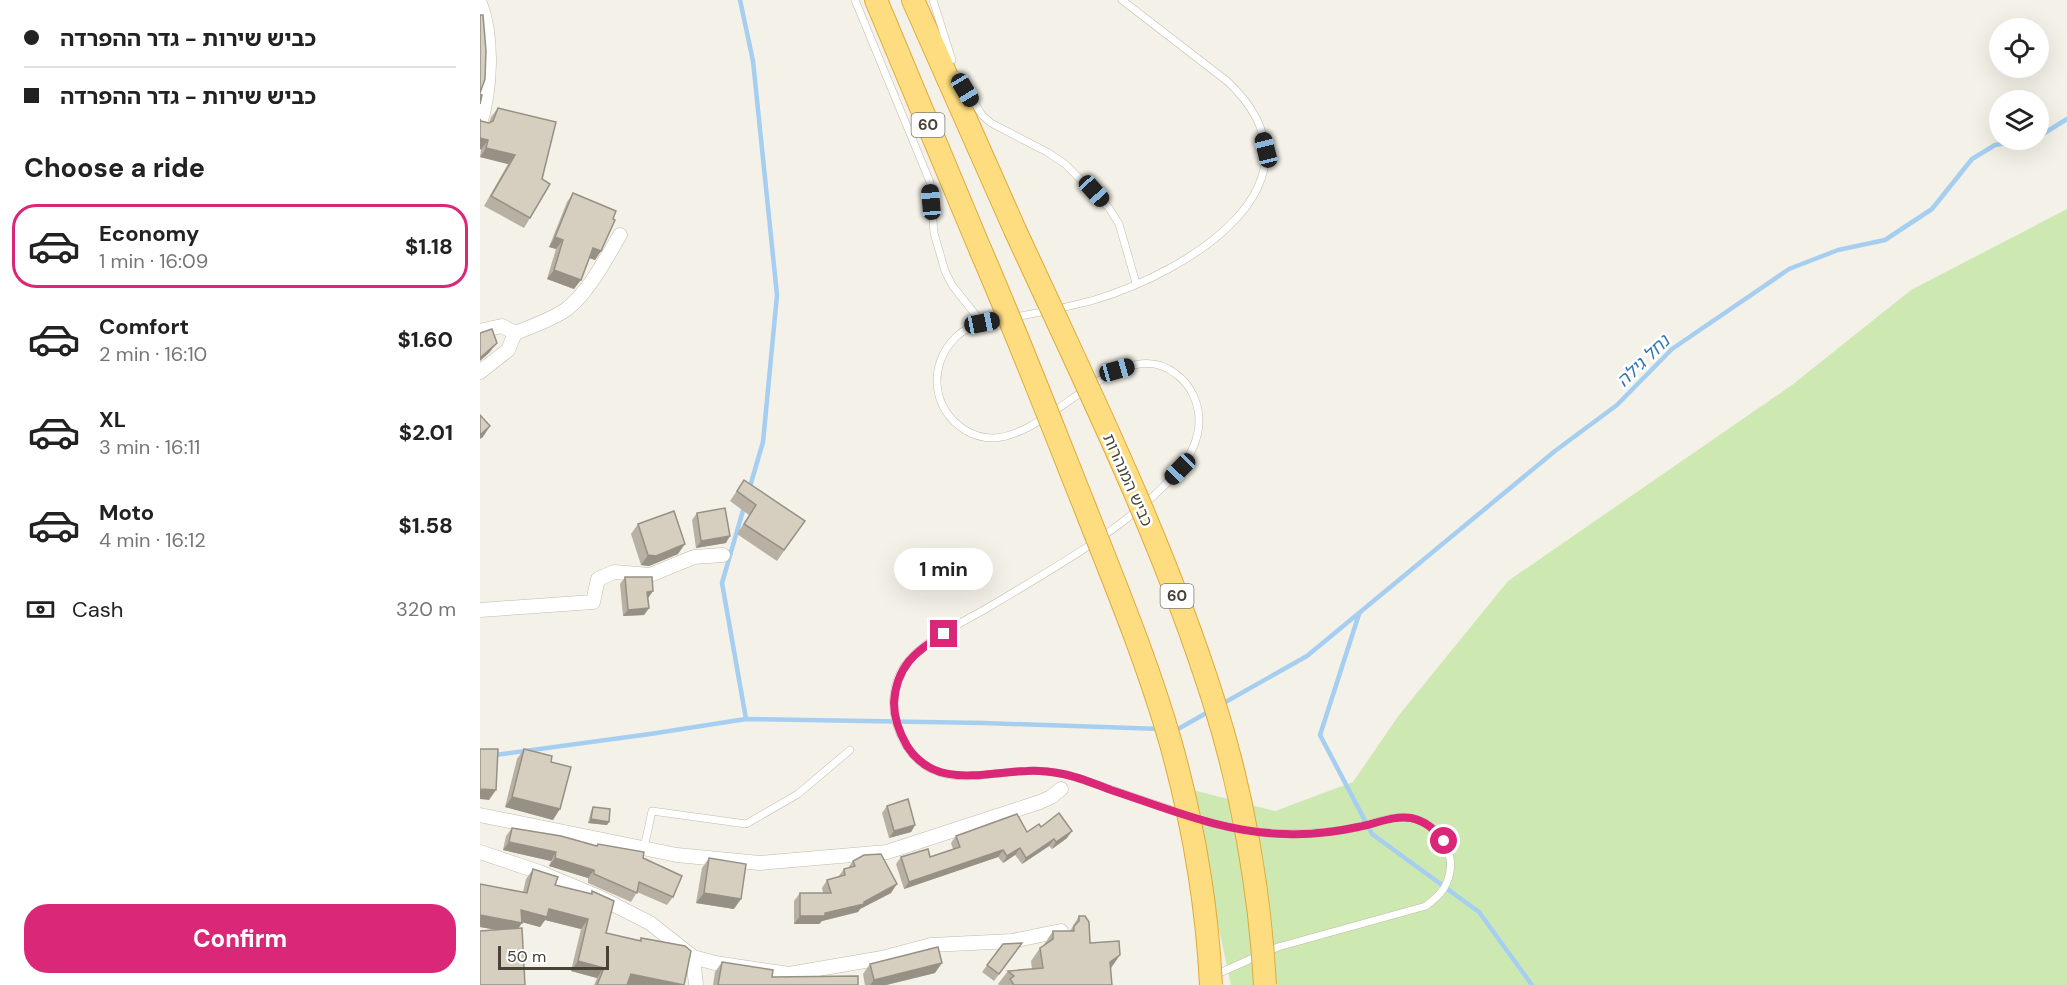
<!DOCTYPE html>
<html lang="en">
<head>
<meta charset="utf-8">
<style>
  body { margin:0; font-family:"DM Sans","Noto Sans Hebrew",sans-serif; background:#f2f2f2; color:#222; height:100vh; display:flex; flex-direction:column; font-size:22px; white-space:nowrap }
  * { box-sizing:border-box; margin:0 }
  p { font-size:20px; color:#767676 }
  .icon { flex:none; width:33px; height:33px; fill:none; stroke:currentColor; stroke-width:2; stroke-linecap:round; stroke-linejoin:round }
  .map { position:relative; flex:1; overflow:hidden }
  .side { display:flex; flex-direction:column; background:#fff; width:480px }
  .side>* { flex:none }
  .guide { display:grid; align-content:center; height:132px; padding:0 24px; background:#fff }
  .controls { position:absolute; left:1509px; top:18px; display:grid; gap:12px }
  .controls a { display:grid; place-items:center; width:60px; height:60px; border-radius:50%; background:#fff; box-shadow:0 6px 24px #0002; font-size:30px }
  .scale { position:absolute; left:18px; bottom:15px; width:111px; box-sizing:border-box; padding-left:6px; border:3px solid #484237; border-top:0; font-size:16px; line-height:21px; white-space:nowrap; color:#484237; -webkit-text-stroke:4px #fff; paint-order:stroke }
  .end { position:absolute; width:27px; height:27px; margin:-14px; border:8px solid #db2777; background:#fff; box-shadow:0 0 0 3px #fff }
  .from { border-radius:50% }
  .bubble { position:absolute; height:42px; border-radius:21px; background:#fff; box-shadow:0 6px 24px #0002; font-size:20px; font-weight:700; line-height:42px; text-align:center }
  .car { position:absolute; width:18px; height:36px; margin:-18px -9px; border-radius:8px; box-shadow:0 0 4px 2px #0007; background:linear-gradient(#222 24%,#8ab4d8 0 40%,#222 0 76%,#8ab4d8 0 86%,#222 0) }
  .guide b { display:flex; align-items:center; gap:21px; height:57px; font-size:22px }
  .guide b+b { border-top:2px solid #e0e0e0 }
  .guide i { width:15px; height:15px; background:#222 }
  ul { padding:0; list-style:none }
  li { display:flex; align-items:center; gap:18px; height:84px; margin:0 12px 9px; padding:0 12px; border:3px solid transparent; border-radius:24px }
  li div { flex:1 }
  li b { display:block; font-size:22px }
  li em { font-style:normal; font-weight:700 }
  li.selected { border-color:#db2777 }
  li>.icon { width:54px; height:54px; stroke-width:1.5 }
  h2 { padding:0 24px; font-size:27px; line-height:72px }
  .pay { display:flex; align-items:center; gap:15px; height:66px; padding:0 24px; font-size:22px }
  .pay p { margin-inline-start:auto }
  .cta { display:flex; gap:12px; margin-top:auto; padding:12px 24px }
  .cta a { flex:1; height:69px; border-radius:24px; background:#db2777; color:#fff; font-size:24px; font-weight:700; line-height:69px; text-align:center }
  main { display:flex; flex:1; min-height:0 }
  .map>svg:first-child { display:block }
  .grass { fill:#cde9b1 }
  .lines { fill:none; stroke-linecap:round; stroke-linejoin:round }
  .stream { stroke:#a5cef1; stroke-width:4.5 }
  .service-casing { stroke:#c0baab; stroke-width:8 }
  .minor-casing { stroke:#c0baab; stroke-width:15 }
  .trunk-casing { stroke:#dfa938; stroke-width:24 }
  .service { stroke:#fff; stroke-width:7 }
  .minor { stroke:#fff; stroke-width:14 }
  .trunk { stroke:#fedd80; stroke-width:22 }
  .trunk-bridge-casing { stroke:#dfa938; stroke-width:24; stroke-linecap:butt }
  .trunk-bridge { stroke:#fedd80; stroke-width:22 }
  .wall { fill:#b8b1a3 }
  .shaded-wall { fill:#969085 }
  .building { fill:#d6cebe; stroke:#969085; stroke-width:1.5 }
  .route { stroke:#db2777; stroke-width:8 }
  .labels { text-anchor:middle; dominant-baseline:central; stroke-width:5; stroke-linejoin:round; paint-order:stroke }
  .shield { fill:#fff; stroke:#7f7b73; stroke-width:1.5 }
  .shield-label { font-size:15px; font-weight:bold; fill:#484237 }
  .street-label { font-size:16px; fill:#484237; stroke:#fff }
  .water-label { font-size:18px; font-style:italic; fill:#2f76b5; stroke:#fff }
</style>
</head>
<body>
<main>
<section class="side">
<div class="guide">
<b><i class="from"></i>כביש שירות - גדר ההפרדה</b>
<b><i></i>כביש שירות - גדר ההפרדה</b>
</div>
<h2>Choose a ride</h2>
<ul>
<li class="selected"><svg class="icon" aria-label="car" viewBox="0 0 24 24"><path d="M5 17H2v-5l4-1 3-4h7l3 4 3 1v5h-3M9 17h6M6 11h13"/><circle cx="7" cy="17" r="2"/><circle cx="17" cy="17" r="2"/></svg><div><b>Economy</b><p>1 min · 16:09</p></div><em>$1.18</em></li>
<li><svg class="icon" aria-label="car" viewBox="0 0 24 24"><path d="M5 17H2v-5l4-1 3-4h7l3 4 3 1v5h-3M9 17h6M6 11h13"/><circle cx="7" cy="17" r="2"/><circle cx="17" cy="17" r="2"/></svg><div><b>Comfort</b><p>2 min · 16:10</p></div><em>$1.60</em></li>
<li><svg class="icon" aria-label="car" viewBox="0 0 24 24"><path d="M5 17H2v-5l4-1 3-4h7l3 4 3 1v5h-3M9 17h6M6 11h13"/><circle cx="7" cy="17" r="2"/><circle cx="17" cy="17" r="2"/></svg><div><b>XL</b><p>3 min · 16:11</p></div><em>$2.01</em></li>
<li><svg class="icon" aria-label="car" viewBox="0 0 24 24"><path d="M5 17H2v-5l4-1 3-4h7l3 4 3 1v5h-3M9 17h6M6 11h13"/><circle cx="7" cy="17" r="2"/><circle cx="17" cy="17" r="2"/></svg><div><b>Moto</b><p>4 min · 16:12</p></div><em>$1.58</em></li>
</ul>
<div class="pay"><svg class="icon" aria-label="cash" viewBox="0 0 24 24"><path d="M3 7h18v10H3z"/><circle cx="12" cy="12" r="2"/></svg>Cash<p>320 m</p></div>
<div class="cta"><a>Confirm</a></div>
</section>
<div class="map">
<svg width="1587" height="985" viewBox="0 0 1587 985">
  <rect width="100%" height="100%" fill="#f4f1e8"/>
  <polygon class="grass" points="1587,209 1587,985 751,985 709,789 795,811 873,782 919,715 1028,581 1312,385 1431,290"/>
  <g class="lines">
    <g class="stream">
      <polyline points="260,0 273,61 297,295 283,442 269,490"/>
      <polyline points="1558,137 1587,119"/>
      <polyline points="264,507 242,583 266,719"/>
      <polyline points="879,614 840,735 892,834 999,912 1052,985"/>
      <polyline points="742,704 827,656 1075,451 1137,405 1192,349 1309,269 1358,250 1405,240 1452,209 1492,159 1515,145 1544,140"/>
      <polyline points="692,729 698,729 730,711"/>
      <polyline points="0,757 170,734 266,719 504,723 681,729"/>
    </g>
    <g class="service-casing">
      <g id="service">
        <polyline points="375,0 450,182 454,233 465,271 472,285 502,323"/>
        <polyline points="453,0 472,60"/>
        <path d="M 642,0 L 747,81 C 857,184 705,273 614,300 C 578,310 540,316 502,323 C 493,326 484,329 476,337 C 448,364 451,409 485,430 C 493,435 503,438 513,438 C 571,437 642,330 696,374 C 711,385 719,403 719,421 C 719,439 710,457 699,470 C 647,529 575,567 509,607 C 482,623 443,640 425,665 C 400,699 418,758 458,772 C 486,782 519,771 548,771 C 559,770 573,772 584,774 C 597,777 611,783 624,787 C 650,796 677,805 704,814"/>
        <polyline points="478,76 502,115 511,123 567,152 585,164 629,208 639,224 656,283"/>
        <path d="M 714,818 C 765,835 817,837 869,829 C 889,825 913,814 932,818 C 961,825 978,855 967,882 C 963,893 954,899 946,906 L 798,947 L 735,975"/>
        <polyline points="164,848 172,811 266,824 318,794 370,750"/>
      </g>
    </g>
    <g class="minor-casing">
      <g id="minor">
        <path d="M 0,3 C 13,37 11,88 0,124"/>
        <path d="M 0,331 L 22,326 L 35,333 C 53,326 71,320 87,309 C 110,290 125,260 140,235"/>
        <polyline points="0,372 28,350 35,333"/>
        <polyline points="0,610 113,602 118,579 134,572 170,575 214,557 243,555"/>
        <polyline points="0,815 197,855 280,863 407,852 560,802 571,797 581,789"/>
        <polyline points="0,852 59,872 119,897 170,923 213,957 235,963 309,974 402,958 451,945 532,941 581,931"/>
        <polyline points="213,957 216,985"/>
      </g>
    </g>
    <g class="trunk-casing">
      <g id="trunk">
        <polyline points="396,0 500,249"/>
        <polyline points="433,0 535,230"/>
      </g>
    </g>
    <use href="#service" class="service"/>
    <use href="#minor" class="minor"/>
    <use href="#trunk" class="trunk"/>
    <g class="trunk-bridge-casing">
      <g id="trunk-bridge">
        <path d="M 535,230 C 606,384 682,538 733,699 C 762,789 780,891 785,985"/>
        <path d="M 500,249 C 537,334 570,420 604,505 C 635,584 668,663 691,744 C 713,823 727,903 731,985"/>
      </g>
    </g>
    <use href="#trunk-bridge" class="trunk-bridge"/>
  </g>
  <g class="wall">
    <polygon points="18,108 50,218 44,228 4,206 28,164 0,157 1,150 1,121 9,123 11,117"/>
    <polygon points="93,193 133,219 121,251 115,260 109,258 94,289 67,279 76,249 69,247 87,202"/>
    <polygon points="264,480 325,521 297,561 257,534 269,515 250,501"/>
    <polygon points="217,513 246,543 216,548 212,520"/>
    <polygon points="158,524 198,554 169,566 161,565 151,534"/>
    <polygon points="145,577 173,591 168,598 169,608 164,615 143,616 140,584"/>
    <polygon points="44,749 73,820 25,807 37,759"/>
    <polygon points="407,806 435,825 431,832 409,838 402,813"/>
    <polygon points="113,807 127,825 108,823 111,811"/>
    <polygon points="561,827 587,838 572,849 569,846 542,864 535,855 523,863 518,857 424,889 416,864 421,857 450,857 473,849 471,843 476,836 547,832"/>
    <polygon points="32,828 116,846 118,844 163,858 193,897 187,905 157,892 151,902 108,883 108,878 69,866 71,861 23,850 26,836"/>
    <polygon points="229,858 254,909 216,903 222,868"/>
    <polygon points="373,861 411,893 380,909 378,912 342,921 339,924 314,924 314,901 320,893 343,893 342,888 347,880 358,877 364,869 368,868"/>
    <polygon points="53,869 75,885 110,894 112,891 126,933 159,940 161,938 204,985 114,985 117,978 91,971 101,929 65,920 60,927 42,922 38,929 18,930 0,927 0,884 43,892 46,879"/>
    <polygon points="599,916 610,943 630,969 632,985 519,985 518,984 528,971 552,969 551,961 560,948 563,946 573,931 590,931"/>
    <polygon points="542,943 514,981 502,972 523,944"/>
    <polygon points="242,962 292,977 378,985 233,985 235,972"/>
    <polygon points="390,964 455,973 406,985 385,985 383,974"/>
  </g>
  <g class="shaded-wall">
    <polygon points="0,138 8,140 1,150 0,149"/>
    <polygon points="6,148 35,155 28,164 0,157"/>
    <polygon points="75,237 83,240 76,249 69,247"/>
    <polygon points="113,248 121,251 115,260 106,257"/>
    <polygon points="74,270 101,280 94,289 67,279"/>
    <polygon points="17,343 9,353 0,361 0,358"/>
    <polygon points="10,426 3,437 0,439 0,435"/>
    <polygon points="250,536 246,543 216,548 221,541"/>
    <polygon points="205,544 198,554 169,566 161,565 168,555"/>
    <polygon points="173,591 168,598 162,599 167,592"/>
    <polygon points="169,608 164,615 143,616 148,610"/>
    <polygon points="0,789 16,790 9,800 0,799"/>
    <polygon points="32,797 80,809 73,820 25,807"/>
    <polygon points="111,819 129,822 127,825 108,823"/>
    <polygon points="435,825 431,832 409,838 414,831"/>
    <polygon points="592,831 587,838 572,849 576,842"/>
    <polygon points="574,839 569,846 542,864 546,858"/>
    <polygon points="29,842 76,852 71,861 23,850"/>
    <polygon points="540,848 535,855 523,863 527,856"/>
    <polygon points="523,850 518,857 424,889 429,882"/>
    <polygon points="75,858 114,870 108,878 69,866"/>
    <polygon points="417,884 411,893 380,909 378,912 342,921 339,924 314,924 320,916 345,913 384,902"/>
    <polygon points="224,893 261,899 254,909 216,903"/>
    <polygon points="69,909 108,919 101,929 65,920 60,927 34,920 41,910"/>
    <polygon points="0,915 42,923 35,933 0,927"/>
    <polygon points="640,955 631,968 630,962"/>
    <polygon points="98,961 124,968 117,978 91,971"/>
    <polygon points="462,963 455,973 406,985 390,985 394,980"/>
    <polygon points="151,974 204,985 147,985"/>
  </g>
  <g class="building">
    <polygon points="0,15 3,15 6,51 5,79 0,93"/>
    <polygon points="0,94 2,95 0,104"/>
    <polygon points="18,108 76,122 62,179 70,184 50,218 11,196 35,155 6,148 8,140 0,138 0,119 1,121 9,123 13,121"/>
    <polygon points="93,193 136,211 133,219 135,220 121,251 113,248 101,280 74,270 83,240 75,237"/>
    <polygon points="12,329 17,343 0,358 0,333"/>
    <polygon points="0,415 10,426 0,435"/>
    <polygon points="264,480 325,521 304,550 264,524 276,505 257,491"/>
    <polygon points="245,508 250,536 221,541 217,513"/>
    <polygon points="194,511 205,544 176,556 168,555 158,524"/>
    <polygon points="145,577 172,577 173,591 167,592 169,608 148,610"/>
    <polygon points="0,749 18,749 16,790 0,789"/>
    <polygon points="44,749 72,756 71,762 91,767 80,809 32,797"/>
    <polygon points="428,799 435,825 414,831 407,806"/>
    <polygon points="113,807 130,809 129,822 111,819"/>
    <polygon points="579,813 592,831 576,842 574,839 546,858 540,848 527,856 523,850 429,882 421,857 448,849 450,857 480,847 476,836 537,814 547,832 559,824 561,827"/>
    <polygon points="32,828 81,836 117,846 118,844 164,852 163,858 202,876 193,897 159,882 157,893 114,874 114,870 75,858 76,852 29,842"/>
    <polygon points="401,854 417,884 384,902 384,904 345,913 345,916 320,916 320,893 351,893 347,880 365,875 364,869 375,866 373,861 384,855"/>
    <polygon points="229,858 266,864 261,899 224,893"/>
    <polygon points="53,869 78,877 75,885 112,894 112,891 134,901 126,933 161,941 161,938 205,946 211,951 204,985 151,974 147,985 117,985 124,968 98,961 108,919 69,909 67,917 41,910 42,923 0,915 0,884 47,893"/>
    <polygon points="599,916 605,916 609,922 610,943 639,941 640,955 630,962 632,985 534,985 530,979 534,976 528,971 563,968 560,948 573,939 573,931 594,931 594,926 599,921"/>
    <polygon points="42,928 45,985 0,985 0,931"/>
    <polygon points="542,943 519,974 507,965 523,944"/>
    <polygon points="458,947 462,963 394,980 390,964"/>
    <polygon points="242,962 293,970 292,977 378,976 378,985 238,985"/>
  </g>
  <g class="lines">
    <path class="route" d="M 464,634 C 435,651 416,667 414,703 C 414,719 419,732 427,746 C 455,790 504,772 547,771 C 559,770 572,772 583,774 C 599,777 615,784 631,790 C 689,809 744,833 806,834 C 829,835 855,832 878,827 C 895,824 914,815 931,818 C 946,821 955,830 964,841"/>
  </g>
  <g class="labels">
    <g class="shield">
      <rect x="431.5" y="113" width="33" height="24" rx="4.5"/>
      <rect x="680.5" y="584" width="33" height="24" rx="4.5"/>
    </g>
    <g class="shield-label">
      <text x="448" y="125">60</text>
      <text x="697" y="596">60</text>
    </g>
    <g class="street-label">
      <text transform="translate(648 480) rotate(66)">כביש המנהרות</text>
    </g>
    <g class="water-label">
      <text transform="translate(1163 361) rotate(-44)">נחל גילה</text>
    </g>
  </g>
</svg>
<div class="controls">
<a><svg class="icon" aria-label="locate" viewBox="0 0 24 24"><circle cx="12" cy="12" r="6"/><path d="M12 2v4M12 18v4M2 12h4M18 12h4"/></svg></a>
<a><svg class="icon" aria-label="layers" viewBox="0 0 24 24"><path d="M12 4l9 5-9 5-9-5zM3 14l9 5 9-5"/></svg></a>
</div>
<div class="scale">50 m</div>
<i class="end from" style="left:964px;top:841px"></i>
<i class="end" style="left:464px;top:634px"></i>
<div class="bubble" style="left:414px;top:548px;width:99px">1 min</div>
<i class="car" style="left:485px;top:90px;rotate:149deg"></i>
<i class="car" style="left:786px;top:150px;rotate:346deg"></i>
<i class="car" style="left:614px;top:191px;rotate:138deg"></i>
<i class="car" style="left:451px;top:202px;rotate:355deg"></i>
<i class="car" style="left:502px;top:323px;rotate:79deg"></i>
<i class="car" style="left:637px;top:370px;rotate:74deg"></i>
<i class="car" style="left:700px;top:469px;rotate:224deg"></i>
</div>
</main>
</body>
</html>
